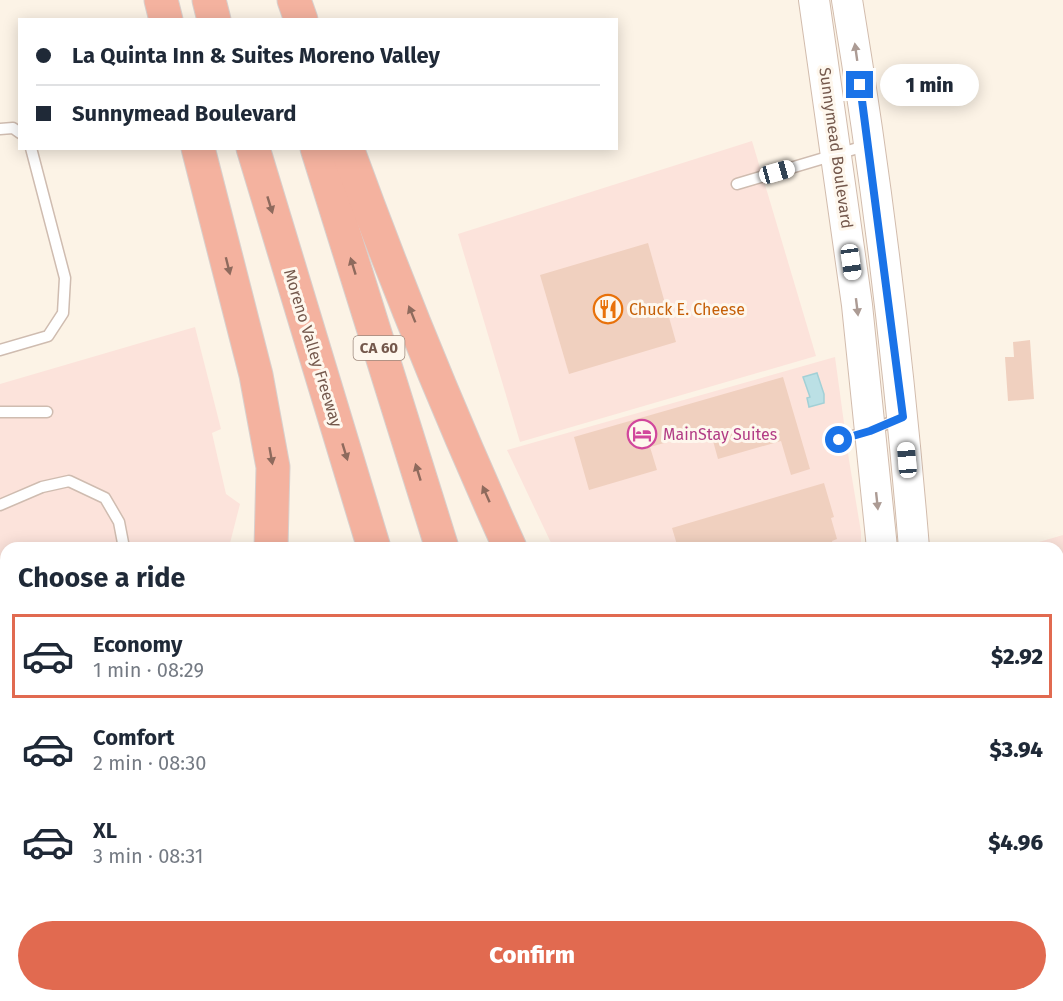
<!DOCTYPE html>
<html lang="en">
<head>
<meta charset="utf-8">
<style>
  body { margin:0; font-family:"Fira Sans",sans-serif; background:#f6f6f7; color:#1f2937; height:100vh; display:flex; flex-direction:column; font-size:22px; white-space:nowrap }
  * { box-sizing:border-box; margin:0 }
  p { font-size:20px; color:#747a83 }
  .icon { flex:none; width:33px; height:33px; fill:none; stroke:currentColor; stroke-width:2; stroke-linecap:round; stroke-linejoin:round }
  .map { position:relative; flex:1; overflow:hidden }
  .side { position:absolute; left:0px; top:542px; width:1064px; height:460px; display:flex; flex-direction:column; background:#fff; border-radius:18px 18px 0 0; box-shadow:0 3px 15px #0003 }
  .side>* { flex:none }
  .guide { position:absolute; left:18px; top:18px; width:600px; height:132px; border-radius:0px; box-shadow:0 3px 15px #0003; display:grid; align-content:center; height:132px; padding:0 18px; background:#fff }
  .end { position:absolute; width:27px; height:27px; margin:-14px; border:8px solid #1a73e8; background:#fff; box-shadow:0 0 0 3px #fff }
  .from { border-radius:50% }
  .bubble { position:absolute; height:42px; border-radius:21px; background:#fff; box-shadow:0 3px 15px #0003; font-size:20px; font-weight:800; line-height:42px; text-align:center }
  .car { position:absolute; width:18px; height:36px; margin:-18px -9px; border-radius:8px; box-shadow:0 0 4px 2px #0007; background:linear-gradient(#fff 24%,#345 0 40%,#fff 0 76%,#345 0 86%,#fff 0) }
  .guide b { display:flex; align-items:center; gap:21px; height:57px; font-size:22px }
  .guide b+b { border-top:2px solid #e0e1e3 }
  .guide i { width:15px; height:15px; background:#1f2937 }
  ul { padding:0; list-style:none }
  li { display:flex; align-items:center; gap:18px; height:84px; margin:0 12px 9px; padding:0 6px; border:3px solid transparent; border-radius:0px }
  li div { flex:1 }
  li b { display:block; font-size:22px }
  li em { font-style:normal; font-weight:800 }
  li.active { border-color:#e16a50 }
  li>.icon { width:54px; height:54px; stroke-width:1.5 }
  h2 { padding:0 18px; font-size:27px; line-height:72px }
  .primary-button { display:flex; gap:12px; margin-top:auto; padding:12px 18px }
  .primary-button a { flex:1; height:69px; border-radius:36px; background:#e16a50; color:#fff; font-size:24px; font-weight:800; line-height:69px; text-align:center }
  .map>svg:first-child { display:block }
  .commercial { fill:#fce3db }
  .water { fill:#bbe0e5; stroke:#a2d0d6; stroke-width:1.5 }
  .building { fill:#f0d0bf }
  .lines { fill:none; stroke-linecap:round; stroke-linejoin:round }
  .lane-casing { stroke:#cfbcb0; stroke-width:13 }
  .secondary-casing { stroke:#d2bcad; stroke-width:32 }
  .highway-casing { stroke:#d8d0cd; stroke-width:35 }
  .lane { stroke:#fff; stroke-width:10 }
  .secondary { stroke:#fff; stroke-width:30 }
  .highway { stroke:#f4b29f; stroke-width:33 }
  .oneway { fill:#ac9b94 }
  .oneway2 { fill:#8e6a5d }
  .route { stroke:#1a73e8; stroke-width:8 }
  .labels { text-anchor:middle; dominant-baseline:central; stroke-width:6; stroke-linejoin:round; paint-order:stroke }
  .shield { fill:#fef7ed; stroke:#9d887c; stroke-width:1.5 }
  .shield-label { font-size:15px; font-weight:bold; fill:#74584c }
  .street-label { font-size:16px; fill:#74584c; stroke:#fef7ed }
  .food-label { font-size:16px; fill:#c56008; stroke:#fef7ed; text-anchor:start }
  .hotel-label { font-size:16px; fill:#b23c85; stroke:#fef7ed; text-anchor:start }
</style>
</head>
<body>
<div class="map">
<svg width="1063" height="1001" viewBox="0 0 1063 1001">
  <rect width="100%" height="100%" fill="#fcf3e6"/>
  <g class="commercial">
    <polygon points="752,141 816,356 520,442 458,234"/>
    <polygon points="195,327 221,429 212,433 226,494 240,504 229,547 6,548 6,767 0,769 0,384"/>
    <polygon points="835,357 849,460 861,532 861,547 553,547 507,450"/>
    <polygon points="1063,535 1063,619 1058,621 1058,548 1022,547"/>
    <polygon points="1063,699 1063,944 1058,946 1058,701"/>
    <polygon points="6,847 6,937 0,916 0,849"/>
    <polygon points="24,996 120,996 121,1001 26,1001"/>
  </g>
  <polygon class="water" points="817,373 824,394 824,403 809,407 807,398 810,397 803,377"/>
  <g class="building">
    <polygon points="648,243 676,342 569,374 540,275"/>
    <polygon points="1030,340 1034,399 1008,401 1005,357 1014,357 1013,342"/>
    <polygon points="783,377 810,469 791,475 781,441 718,459 710,430 650,447 657,470 589,490 574,437"/>
    <polygon points="824,483 834,517 831,518 837,539 832,541 834,548 678,548 672,528"/>
    <polygon points="1063,731 1063,805 1058,807 1058,733"/>
    <polygon points="1063,830 1063,884 1062,884 1058,867 1058,832"/>
  </g>
  <g class="lines">
    <g class="lane-casing">
      <g id="lane">
        <polyline points="0,129 13,128 20,133"/>
        <polyline points="737,184 868,145"/>
        <polyline points="0,350 48,336 63,313 65,278 31,148"/>
        <polyline points="0,412 47,412"/>
        <polyline points="839,440 870,431 900,418"/>
        <polyline points="0,505 42,487 69,481 105,498 119,522 124,548"/>
        <polyline points="0,597 6,619"/>
        <polyline points="0,631 6,630"/>
        <polyline points="0,683 6,681"/>
        <polyline points="0,757 6,756"/>
        <polyline points="1058,819 1063,818"/>
        <polyline points="0,924 6,922"/>
        <polyline points="109,1001 110,996"/>
      </g>
    </g>
    <g class="secondary-casing">
      <g id="secondary">
        <polyline points="814,0 857,305 882,548"/>
        <path d="M 847,0 C 877,181 899,364 914,548"/>
        <polyline points="1058,986 1063,985"/>
        <polyline points="925,996 927,1001"/>
        <polyline points="1005,1001 1023,996"/>
      </g>
    </g>
    <g class="highway-casing">
      <g id="highway">
        <polyline points="161,0 166,20"/>
        <polyline points="209,0 214,20"/>
        <polyline points="294,0 301,20"/>
        <polyline points="198,148 256,375 273,467 271,548"/>
        <polyline points="253,148 374,548"/>
        <polyline points="317,148 442,548"/>
        <path d="M 347,148 C 396,283 451,417 510,548"/>
        <polyline points="0,819 6,817"/>
        <polyline points="190,996 191,1001"/>
        <polyline points="485,996 488,1001"/>
        <polyline points="582,996 584,1001"/>
        <polyline points="721,996 724,1001"/>
      </g>
    </g>
    <use href="#lane" class="lane"/>
    <use href="#secondary" class="secondary"/>
    <use href="#highway" class="highway"/>
  </g>
  <defs><path id="oneway-solid" d="M-6-.8H1V-3.2L6.5 0L1 3.2V.8H-6Z" transform="scale(1.5)"/></defs>
  <g class="oneway">
    <use href="#oneway-solid" transform="translate(856 52) rotate(-98)"/>
    <use href="#oneway-solid" transform="translate(857 307) rotate(83)"/>
    <use href="#oneway-solid" transform="translate(877 501) rotate(84)"/>
  </g>
  <g class="oneway2">
    <use href="#oneway-solid" transform="translate(270 205) rotate(73)"/>
    <use href="#oneway-solid" transform="translate(228 266) rotate(76)"/>
    <use href="#oneway-solid" transform="translate(353 266) rotate(-107)"/>
    <use href="#oneway-solid" transform="translate(412 314) rotate(-112)"/>
    <use href="#oneway-solid" transform="translate(345 452) rotate(73)"/>
    <use href="#oneway-solid" transform="translate(271 456) rotate(80)"/>
    <use href="#oneway-solid" transform="translate(418 472) rotate(-107)"/>
    <use href="#oneway-solid" transform="translate(486 494) rotate(-114)"/>
  </g>
  <g class="lines">
    <polyline class="route" points="839,440 870,431 903,417 860,85"/>
  </g>
  <defs>
    <g id="restaurant-ring" transform="scale(1.5)"><circle r="9.5" fill="#fef7ed" stroke="#e8710a" stroke-width="1.5"/><path d="M-5-6h1v4h1v-4h1v4h1v-4h1v5L-1.5 .5V6h-2V.5L-5-1ZM5-6V6H3V1.5H1.5Q1.5-4 5-6Z" fill="#e8710a"/></g>
    <g id="hotel-ring" transform="scale(1.5)"><circle r="9.5" fill="#fef7ed" stroke="#d1479c" stroke-width="1.5"/><path d="M-6-4.5h1.5V1H6V5H4.5V3h-9V5H-6ZM-4 0a1.8 1.8 0 1 1 3.6 0ZM.5 0V-2.5h3Q6-2.5 6 0Z" fill="#d1479c"/></g>
  </defs>
  <g fill-rule="evenodd">
    <use href="#restaurant-ring" x="608" y="309"/>
    <use href="#hotel-ring" x="642" y="434"/>
  </g>
  <g class="labels">
    <rect class="shield" x="353.5" y="336" width="51" height="24" rx="4.5"/>
    <g class="shield-label">
      <text x="379" y="348">CA 60</text>
    </g>
    <g class="street-label">
      <text transform="translate(836 148) rotate(82)">Sunnymead Boulevard</text>
      <text transform="translate(313 348) rotate(73)">Moreno Valley Freeway</text>
    </g>
    <g class="food-label">
      <text x="629" y="309">Chuck E. Cheese</text>
    </g>
    <g class="hotel-label">
      <text x="663" y="434">MainStay Suites</text>
    </g>
  </g>
</svg>
<i class="end from" style="left:839px;top:440px"></i>
<i class="end" style="left:860px;top:85px"></i>
<div class="bubble" style="left:880px;top:64px;width:99px">1 min</div>
<i class="car" style="left:777px;top:172px;rotate:74deg"></i>
<i class="car" style="left:851px;top:262px;rotate:172deg"></i>
<i class="car" style="left:907px;top:460px;rotate:355deg"></i>
<div class="guide">
<b><i class="from"></i>La Quinta Inn &amp; Suites Moreno Valley</b>
<b><i></i>Sunnymead Boulevard</b>
</div>
<section class="side">
<h2>Choose a ride</h2>
<ul>
<li class="active"><svg class="icon" aria-label="car" viewBox="0 0 24 24"><path d="M5 17H2v-5l4-1 3-4h7l3 4 3 1v5h-3M9 17h6M6 11h13"/><circle cx="7" cy="17" r="2"/><circle cx="17" cy="17" r="2"/></svg><div><b>Economy</b><p>1 min · 08:29</p></div><em>$2.92</em></li>
<li><svg class="icon" aria-label="car" viewBox="0 0 24 24"><path d="M5 17H2v-5l4-1 3-4h7l3 4 3 1v5h-3M9 17h6M6 11h13"/><circle cx="7" cy="17" r="2"/><circle cx="17" cy="17" r="2"/></svg><div><b>Comfort</b><p>2 min · 08:30</p></div><em>$3.94</em></li>
<li><svg class="icon" aria-label="car" viewBox="0 0 24 24"><path d="M5 17H2v-5l4-1 3-4h7l3 4 3 1v5h-3M9 17h6M6 11h13"/><circle cx="7" cy="17" r="2"/><circle cx="17" cy="17" r="2"/></svg><div><b>XL</b><p>3 min · 08:31</p></div><em>$4.96</em></li>
</ul>
<div class="primary-button"><a>Confirm</a></div>
</section>
</div>
</body>
</html>
